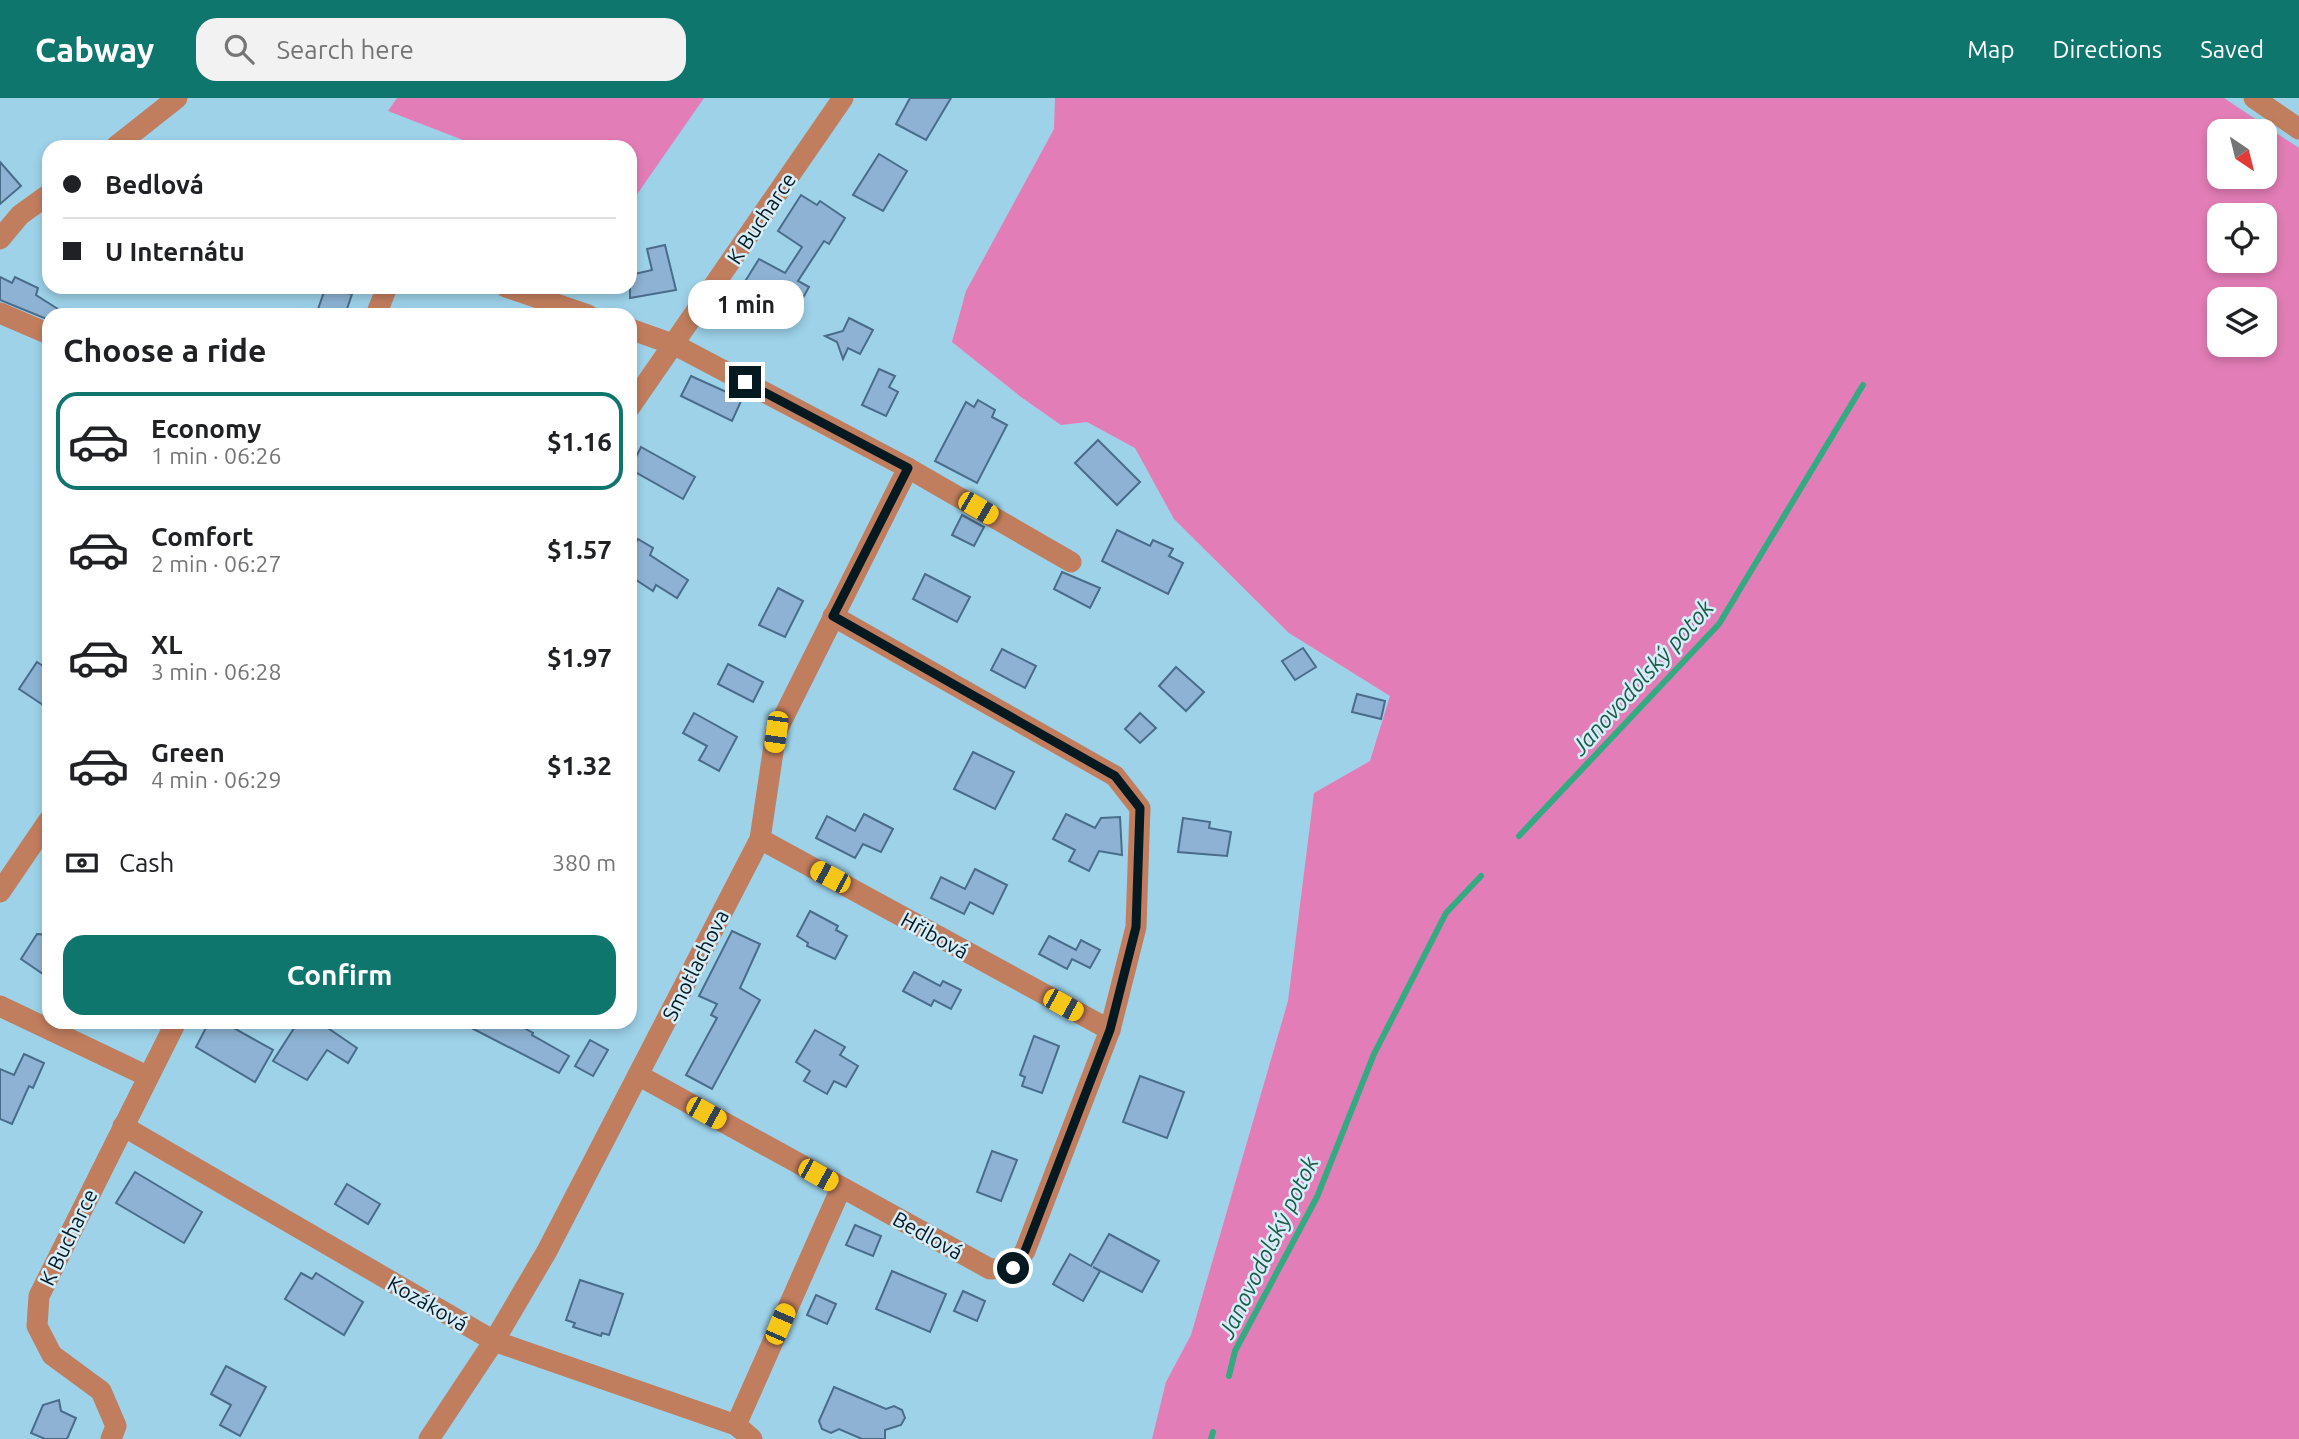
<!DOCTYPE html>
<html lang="en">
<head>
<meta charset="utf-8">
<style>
  body { margin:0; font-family:Ubuntu,sans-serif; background:#f2f2f2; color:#202124; height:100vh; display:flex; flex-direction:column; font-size:26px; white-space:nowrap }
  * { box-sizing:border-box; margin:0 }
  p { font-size:23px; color:#757577 }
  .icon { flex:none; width:38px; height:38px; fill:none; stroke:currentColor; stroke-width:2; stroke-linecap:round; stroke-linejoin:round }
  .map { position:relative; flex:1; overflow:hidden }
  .panel { position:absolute; left:42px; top:210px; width:595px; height:721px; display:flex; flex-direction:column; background:#fff; border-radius:21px; box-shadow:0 4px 10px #0003 }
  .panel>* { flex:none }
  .banner { position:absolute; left:42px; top:42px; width:595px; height:154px; border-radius:21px; box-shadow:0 4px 10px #0003; display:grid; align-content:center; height:154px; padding:0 21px; background:#fff }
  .needle { width:46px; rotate:145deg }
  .buttons { position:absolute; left:2207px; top:21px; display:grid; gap:14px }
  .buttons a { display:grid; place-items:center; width:70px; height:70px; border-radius:14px; background:#fff; box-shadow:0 4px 10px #0003; font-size:35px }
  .end { position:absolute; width:32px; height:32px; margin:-16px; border:9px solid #051921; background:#fff; box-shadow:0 0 0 4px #fff }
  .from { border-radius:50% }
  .bubble { position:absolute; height:49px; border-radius:21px; background:#fff; box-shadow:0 4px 10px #0003; font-size:23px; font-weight:700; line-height:49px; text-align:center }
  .car { position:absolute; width:21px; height:42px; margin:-21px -10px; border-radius:9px; box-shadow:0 0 5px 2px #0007; background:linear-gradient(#f5c518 24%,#345 0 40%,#f5c518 0 76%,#345 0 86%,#f5c518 0) }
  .banner b { display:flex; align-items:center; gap:24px; height:66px; font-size:26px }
  .banner b+b { border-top:2px solid #e0e0e0 }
  .banner i { width:18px; height:18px; background:#202124 }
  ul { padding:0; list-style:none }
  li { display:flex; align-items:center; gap:21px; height:98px; margin:0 14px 10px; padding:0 7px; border:4px solid transparent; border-radius:21px }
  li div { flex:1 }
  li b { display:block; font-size:26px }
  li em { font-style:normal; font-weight:700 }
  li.current { border-color:#0f766e }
  li>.icon { width:63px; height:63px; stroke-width:1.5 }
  h2 { padding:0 21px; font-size:32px; line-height:84px }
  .pay { display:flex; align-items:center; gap:18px; height:77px; padding:0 21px; font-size:26px }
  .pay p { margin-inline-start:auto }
  .button { display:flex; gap:14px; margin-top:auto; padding:14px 21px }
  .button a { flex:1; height:80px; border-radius:21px; background:#0f766e; color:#fff; font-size:28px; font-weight:700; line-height:80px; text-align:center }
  header { display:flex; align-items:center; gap:42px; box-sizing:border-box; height:98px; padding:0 35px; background:#0f766e; color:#fff }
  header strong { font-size:33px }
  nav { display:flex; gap:38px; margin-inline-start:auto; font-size:24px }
  .search { width:490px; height:63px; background:#f2f2f2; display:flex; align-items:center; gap:18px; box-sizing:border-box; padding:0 24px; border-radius:21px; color:#757577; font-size:26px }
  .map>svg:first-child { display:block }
  .green { fill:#e37db7; fill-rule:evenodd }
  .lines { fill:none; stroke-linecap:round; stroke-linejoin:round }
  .stream { stroke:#34aa82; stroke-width:6 }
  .building { fill:#8db2d3; stroke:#496c8a; stroke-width:2 }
  .minor { stroke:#c17e5e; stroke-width:21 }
  .route { stroke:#051921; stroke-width:9 }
  .labels { text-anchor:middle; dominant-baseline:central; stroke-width:5; stroke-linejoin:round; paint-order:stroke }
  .street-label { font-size:21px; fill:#051921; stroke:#d5eefa }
  .water-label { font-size:23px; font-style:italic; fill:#1e5b45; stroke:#d5eefa }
</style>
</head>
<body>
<header>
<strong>Cabway</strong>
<div class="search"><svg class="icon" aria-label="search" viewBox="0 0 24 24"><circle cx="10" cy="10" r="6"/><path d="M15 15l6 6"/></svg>Search here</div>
<nav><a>Map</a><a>Directions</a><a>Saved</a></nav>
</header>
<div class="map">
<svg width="2299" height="1341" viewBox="0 0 2299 1341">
  <rect width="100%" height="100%" fill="#9dd2e9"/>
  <g class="green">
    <polygon points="397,0 704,0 631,105 630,49 481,49 388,13"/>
    <path d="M 1055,0 L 2224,0 L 2299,50 L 2299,1341 L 1152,1341 L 1166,1284 L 1191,1237 L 1288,903 L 1314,695 L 1370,663 L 1390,598 L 1289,535 L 1174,421 L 1135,350 L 1087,324 L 1061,327 L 1021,299 L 952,244 L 966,193 L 1054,31 ZM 2219,33 L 2264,33 L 2264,79 L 2219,79 ZM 2264,117 L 2264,163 L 2219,163 L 2219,117 ZM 2219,201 L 2264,201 L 2264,247 L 2219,247 Z"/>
  </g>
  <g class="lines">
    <g class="stream">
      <polyline points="1519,738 1719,526 1863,287"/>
      <polyline points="1229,1278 1235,1253 1317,1099 1374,956 1446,815 1481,778"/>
      <polyline points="1211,1341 1213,1334"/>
    </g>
  </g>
  <g class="building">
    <polygon points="910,0 951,0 926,42 896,26"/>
    <polygon points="879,56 907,73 883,113 853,97"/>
    <polygon points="0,64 21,88 0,106"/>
    <polygon points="801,97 817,107 820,103 845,120 829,146 824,143 798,183 809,189 793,218 769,205 772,200 744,185 759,161 785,175 802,149 778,133"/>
    <polygon points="665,147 676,192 630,200 630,177 652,172 647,151"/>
    <polygon points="0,179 12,185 15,179 38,190 36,197 58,211 55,217 49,217 49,222 0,202"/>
    <polygon points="325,191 352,196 345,217 316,217"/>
    <polygon points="849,220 873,232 860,256 848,250 843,261 837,244 825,238 843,233"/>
    <polygon points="879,271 895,278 889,289 898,294 886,318 862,307"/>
    <polygon points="691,278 742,301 732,323 681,298"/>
    <polygon points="978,302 995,312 992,319 1007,327 977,385 935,363 966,304 974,309"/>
    <polygon points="1098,342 1140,384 1117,407 1075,365"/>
    <polygon points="641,349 695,379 683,401 630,371"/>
    <polygon points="962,417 984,429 974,448 952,437"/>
    <polygon points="1117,432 1150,448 1153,442 1173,451 1169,458 1183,465 1168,496 1102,463"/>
    <polygon points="638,441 653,450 650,457 688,482 677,500 656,487 653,493 630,478 630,454"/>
    <polygon points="1062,474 1100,490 1090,510 1054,491"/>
    <polygon points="925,476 970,499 957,524 913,501"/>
    <polygon points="778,490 803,503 785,539 759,527"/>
    <polygon points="1303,550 1316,569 1295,582 1282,563"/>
    <polygon points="1002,551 1036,568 1025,590 991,572"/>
    <polygon points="37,564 49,572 49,611 19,591"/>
    <polygon points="728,566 763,584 753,604 718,586"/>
    <polygon points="1176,569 1204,594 1186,613 1159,588"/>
    <polygon points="1357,596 1385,603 1381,621 1352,614"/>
    <polygon points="694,615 737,639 719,673 699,662 707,648 683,635"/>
    <polygon points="1140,615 1156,630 1140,645 1125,631"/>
    <polygon points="973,654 1014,674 995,711 954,691"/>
    <polygon points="864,716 893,731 881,754 863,746 855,760 816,740 827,718 855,733"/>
    <polygon points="1066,716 1095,730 1101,720 1120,719 1122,757 1099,753 1089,773 1069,763 1075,752 1053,741"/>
    <polygon points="1183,720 1210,724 1209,730 1231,734 1227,758 1178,754"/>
    <polygon points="975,771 1007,787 993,816 970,804 964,816 931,800 941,779 965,791"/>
    <polygon points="810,813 838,828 836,832 847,838 835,861 807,848 808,845 797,838"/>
    <polygon points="732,833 760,846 740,890 760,902 712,991 686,977 717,920 711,917 717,906 699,898"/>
    <polygon points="37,836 49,837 49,880 21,861"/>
    <polygon points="1049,838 1076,852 1081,842 1100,852 1090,870 1072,861 1067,871 1039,856"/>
    <polygon points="914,874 940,888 943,883 961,892 951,911 934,902 931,908 903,893"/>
    <polygon points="209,924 223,924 273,952 255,984 196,949"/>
    <polygon points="298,924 319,924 357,950 348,965 327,952 307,982 273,963"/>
    <polygon points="460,924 530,924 526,931 533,935 532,937 569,958 559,975"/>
    <polygon points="815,932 845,949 840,957 858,968 846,989 834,983 827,996 804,983 810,973 796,964"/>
    <polygon points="1034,938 1059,948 1042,995 1022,988 1025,979 1020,977"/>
    <polygon points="590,942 608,952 593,978 575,968"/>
    <polygon points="24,956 44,965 33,990 29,988 12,1026 0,1021 0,971 14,977"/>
    <polygon points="1140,978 1184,994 1167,1040 1123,1024"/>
    <polygon points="992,1053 1017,1062 1001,1103 977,1094"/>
    <polygon points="135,1074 202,1114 184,1145 116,1105"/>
    <polygon points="347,1086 380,1106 368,1126 335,1106"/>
    <polygon points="855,1127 881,1138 873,1158 846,1147"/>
    <polygon points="1109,1136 1159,1163 1142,1194 1093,1169 1100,1173 1083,1203 1053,1186 1070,1156 1091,1168"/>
    <polygon points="892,1173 946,1196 930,1234 876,1211"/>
    <polygon points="301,1175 312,1181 316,1175 363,1204 344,1237 285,1201"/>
    <polygon points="580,1182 623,1196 609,1237 602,1235 601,1238 573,1229 575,1225 566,1222"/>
    <polygon points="963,1193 985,1203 977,1223 954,1213"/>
    <polygon points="816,1197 836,1206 827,1226 807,1217"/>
    <polygon points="226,1268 266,1289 240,1338 220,1327 231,1307 211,1296"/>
    <polygon points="834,1289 886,1311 894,1308 902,1312 905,1320 901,1327 885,1332 885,1341 862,1341 839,1331 831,1335 822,1331 819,1323"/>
    <polygon points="59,1302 61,1313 76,1320 67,1341 45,1341 31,1335 43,1307"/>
  </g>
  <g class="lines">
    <g class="minor">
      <polyline points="2254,0 2299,31"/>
      <polyline points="115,49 177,0"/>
      <polyline points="0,141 20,117 49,96"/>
      <polyline points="506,189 588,217"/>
      <polyline points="0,215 49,236"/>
      <polyline points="376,217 387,189"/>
      <polyline points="630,231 675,247 908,370 1071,464"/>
      <polyline points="630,309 843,0"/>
      <polyline points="760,741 1110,932"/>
      <polyline points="0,794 49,722"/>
      <polyline points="0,908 147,978"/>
      <polyline points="638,977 990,1171 1013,1170 1025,1153 1110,932 1136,829 1140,710 1115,678 833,518"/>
      <polyline points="123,1028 494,1243 736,1327 752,1341"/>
      <polyline points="736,1327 841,1090"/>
      <polyline points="111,1341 116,1328 101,1293 52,1257 37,1228 39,1198 176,924"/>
      <polyline points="429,1341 494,1243 547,1153 760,741 776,634 908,370"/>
    </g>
  </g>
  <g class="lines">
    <polyline class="route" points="745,284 908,370 833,518 1115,678 1140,710 1136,829 1110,932 1025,1153 1013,1170"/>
  </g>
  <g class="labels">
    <g class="street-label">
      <text transform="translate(761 120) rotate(-56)">K Bucharce</text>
      <text transform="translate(935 837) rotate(29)">Hřibová</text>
      <text transform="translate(695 867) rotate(-63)">Smotlachova</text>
      <text transform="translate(928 1137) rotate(29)">Bedlová</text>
      <text transform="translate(68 1139) rotate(-64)">K Bucharce</text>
      <text transform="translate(428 1205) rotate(30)">Kozáková</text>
    </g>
    <g class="water-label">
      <text transform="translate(1642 579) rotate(-48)">Janovodolský potok</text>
      <text transform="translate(1268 1149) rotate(-64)">Janovodolský potok</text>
    </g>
  </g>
</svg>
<div class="buttons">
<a><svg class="needle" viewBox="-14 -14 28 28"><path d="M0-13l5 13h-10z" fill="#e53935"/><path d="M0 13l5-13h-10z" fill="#757577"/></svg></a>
<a><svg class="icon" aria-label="locate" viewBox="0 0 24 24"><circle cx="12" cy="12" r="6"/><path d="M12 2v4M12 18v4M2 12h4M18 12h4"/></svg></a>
<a><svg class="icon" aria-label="layers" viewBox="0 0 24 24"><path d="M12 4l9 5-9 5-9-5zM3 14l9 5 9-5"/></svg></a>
</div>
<i class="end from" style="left:1013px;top:1170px"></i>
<i class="end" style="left:745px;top:284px"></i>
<div class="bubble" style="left:688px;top:182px;width:116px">1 min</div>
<i class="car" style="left:978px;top:410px;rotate:120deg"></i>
<i class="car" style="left:776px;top:634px;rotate:188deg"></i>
<i class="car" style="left:830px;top:779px;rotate:298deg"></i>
<i class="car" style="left:1063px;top:907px;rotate:119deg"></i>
<i class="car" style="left:706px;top:1015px;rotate:119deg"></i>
<i class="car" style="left:818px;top:1077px;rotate:119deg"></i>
<i class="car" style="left:780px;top:1226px;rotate:23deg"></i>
<div class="banner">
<b><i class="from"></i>Bedlová</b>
<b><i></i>U Internátu</b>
</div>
<section class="panel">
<h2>Choose a ride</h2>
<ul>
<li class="current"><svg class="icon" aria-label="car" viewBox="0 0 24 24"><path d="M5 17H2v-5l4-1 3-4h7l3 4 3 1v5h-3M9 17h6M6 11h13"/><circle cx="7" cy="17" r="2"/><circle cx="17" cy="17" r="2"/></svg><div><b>Economy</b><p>1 min · 06:26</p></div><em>$1.16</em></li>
<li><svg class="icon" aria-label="car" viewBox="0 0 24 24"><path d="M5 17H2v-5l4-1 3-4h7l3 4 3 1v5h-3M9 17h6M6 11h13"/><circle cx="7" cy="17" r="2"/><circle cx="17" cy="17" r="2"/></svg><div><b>Comfort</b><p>2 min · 06:27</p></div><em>$1.57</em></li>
<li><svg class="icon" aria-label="car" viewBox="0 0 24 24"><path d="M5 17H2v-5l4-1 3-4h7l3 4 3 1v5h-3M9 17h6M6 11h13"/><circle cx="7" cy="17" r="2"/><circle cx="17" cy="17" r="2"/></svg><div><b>XL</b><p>3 min · 06:28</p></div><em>$1.97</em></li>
<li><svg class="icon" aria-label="car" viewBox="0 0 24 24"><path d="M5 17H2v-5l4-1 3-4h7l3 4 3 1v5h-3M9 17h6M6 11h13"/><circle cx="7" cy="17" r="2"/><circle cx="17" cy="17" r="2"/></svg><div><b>Green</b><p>4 min · 06:29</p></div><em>$1.32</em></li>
</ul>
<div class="pay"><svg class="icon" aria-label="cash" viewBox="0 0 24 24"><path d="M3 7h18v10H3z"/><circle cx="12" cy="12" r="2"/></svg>Cash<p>380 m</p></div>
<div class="button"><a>Confirm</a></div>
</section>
</div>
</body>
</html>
